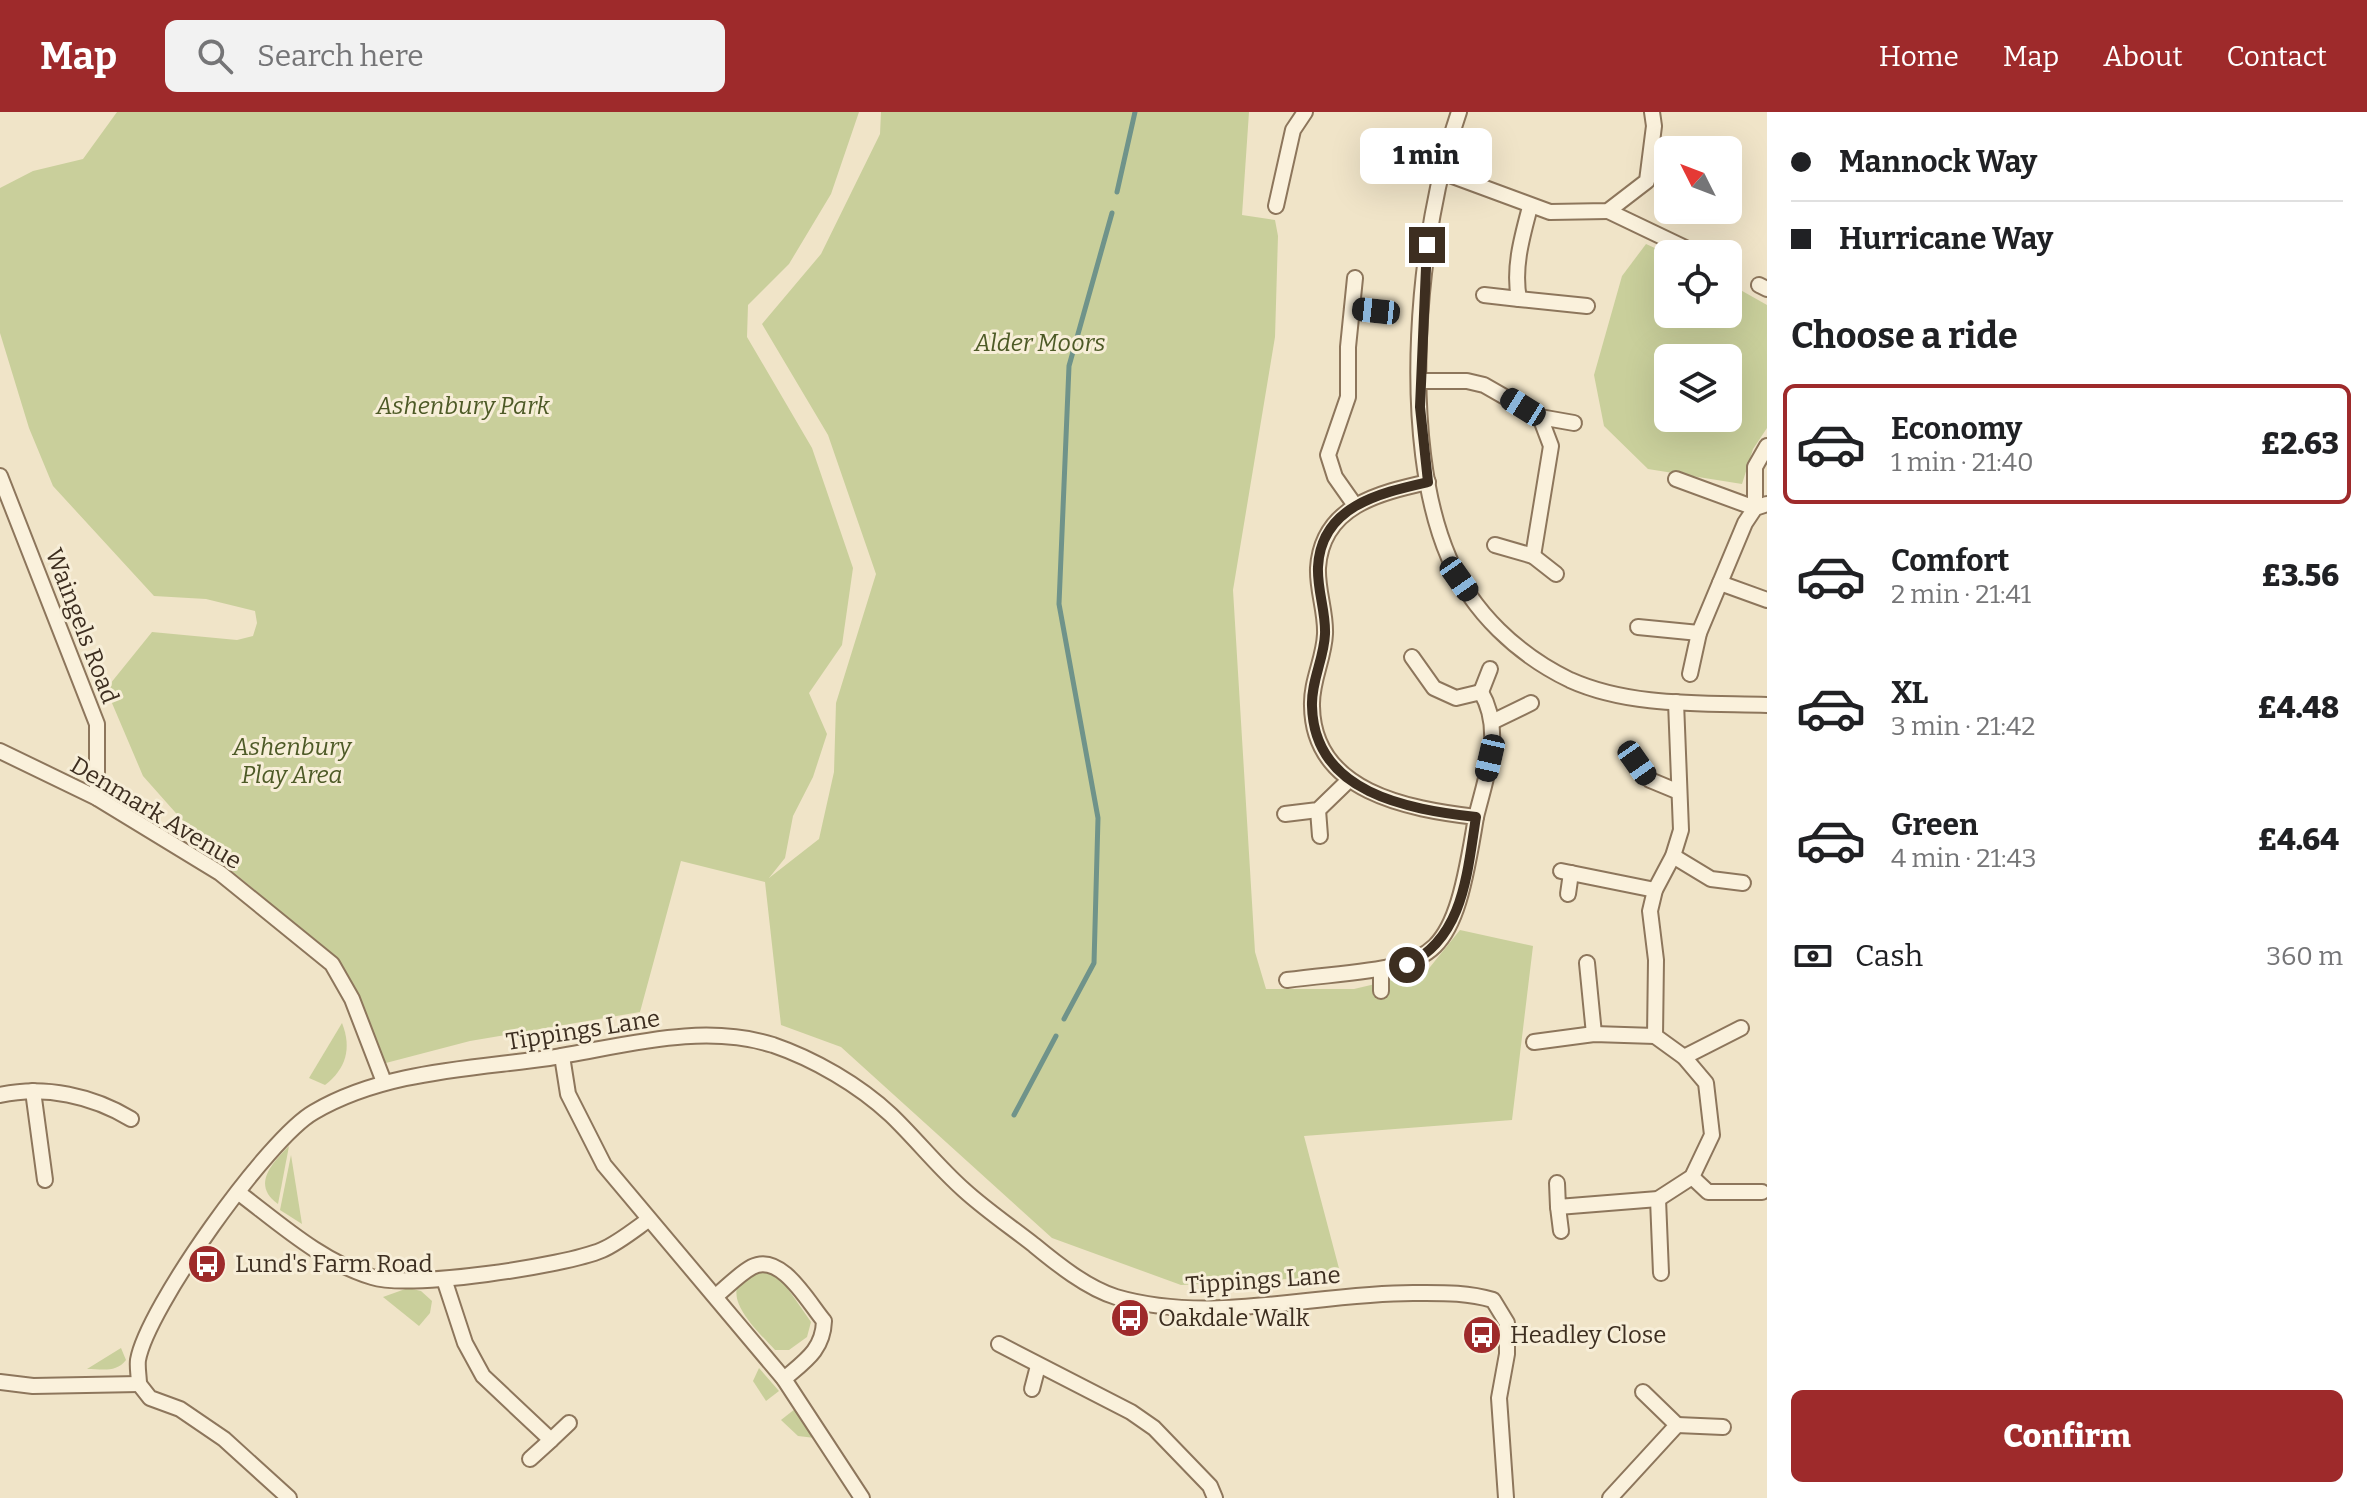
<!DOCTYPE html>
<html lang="en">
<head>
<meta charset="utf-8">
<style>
  body { margin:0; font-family:Bitter,serif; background:#f2f2f2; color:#202124; height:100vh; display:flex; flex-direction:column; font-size:30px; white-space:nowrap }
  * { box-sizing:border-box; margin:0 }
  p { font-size:26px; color:#757577 }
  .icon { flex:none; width:44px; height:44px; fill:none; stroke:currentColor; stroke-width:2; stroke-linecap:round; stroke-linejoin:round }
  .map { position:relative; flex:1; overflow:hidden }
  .details { display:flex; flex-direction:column; background:#fff; width:600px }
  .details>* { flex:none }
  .guide { display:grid; align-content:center; height:176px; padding:0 24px; background:#fff }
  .needle { width:52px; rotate:312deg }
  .tools { position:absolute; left:1654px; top:24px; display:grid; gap:16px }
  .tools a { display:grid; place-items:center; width:88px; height:88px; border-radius:12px; background:#fff; box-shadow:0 8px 32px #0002; font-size:40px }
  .end { position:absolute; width:36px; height:36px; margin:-18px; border:10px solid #3d2e20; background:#fff; box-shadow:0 0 0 4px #fff }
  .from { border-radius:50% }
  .bubble { position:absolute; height:56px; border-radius:12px; background:#fff; box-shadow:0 8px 32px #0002; font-size:26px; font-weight:800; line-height:56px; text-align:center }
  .car { position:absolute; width:24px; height:48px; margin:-24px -12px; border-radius:10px; box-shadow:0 0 6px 2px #0007; background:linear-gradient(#222 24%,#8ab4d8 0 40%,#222 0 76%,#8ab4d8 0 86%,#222 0) }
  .guide b { display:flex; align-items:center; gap:28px; height:76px; font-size:30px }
  .guide b+b { border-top:2px solid #e0e0e0 }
  .guide i { width:20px; height:20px; background:#202124 }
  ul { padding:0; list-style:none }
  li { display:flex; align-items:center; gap:24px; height:120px; margin:0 16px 12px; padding:0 8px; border:4px solid transparent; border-radius:12px }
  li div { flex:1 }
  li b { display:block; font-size:30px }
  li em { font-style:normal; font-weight:800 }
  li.selected { border-color:#9e2a2b }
  li>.icon { width:72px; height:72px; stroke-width:1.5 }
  h2 { padding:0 24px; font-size:36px; line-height:96px }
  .pay { display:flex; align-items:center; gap:20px; height:88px; padding:0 24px; font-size:30px }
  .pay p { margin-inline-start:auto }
  .action { display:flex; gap:16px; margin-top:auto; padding:16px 24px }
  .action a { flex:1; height:92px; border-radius:12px; background:#9e2a2b; color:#fff; font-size:32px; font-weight:800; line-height:92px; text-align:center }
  header { display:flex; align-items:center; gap:48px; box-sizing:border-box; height:112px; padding:0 40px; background:#9e2a2b; color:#fff }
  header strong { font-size:38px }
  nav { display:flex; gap:44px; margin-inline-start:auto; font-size:28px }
  .search { width:560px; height:72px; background:#f2f2f2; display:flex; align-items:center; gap:20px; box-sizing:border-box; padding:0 28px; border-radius:12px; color:#757577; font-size:30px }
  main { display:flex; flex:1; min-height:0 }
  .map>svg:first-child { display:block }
  .green { fill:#c9cf9b; fill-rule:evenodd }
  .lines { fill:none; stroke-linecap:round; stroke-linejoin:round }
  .stream { stroke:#6f938a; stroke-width:5 }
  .minor-casing { stroke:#8d765c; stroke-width:18 }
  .minor { stroke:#faf1dc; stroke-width:14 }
  .route { stroke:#3d2e20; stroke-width:10 }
  .labels { text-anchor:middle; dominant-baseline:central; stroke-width:6; stroke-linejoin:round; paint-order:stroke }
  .park-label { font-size:24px; font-style:italic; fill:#4d5a26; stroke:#f7eed8 }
  .street-label { font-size:24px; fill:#3d2e20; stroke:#f7eed8 }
  .poi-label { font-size:24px; fill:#3d2e20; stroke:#f7eed8; text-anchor:start }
</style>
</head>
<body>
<header>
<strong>Map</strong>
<div class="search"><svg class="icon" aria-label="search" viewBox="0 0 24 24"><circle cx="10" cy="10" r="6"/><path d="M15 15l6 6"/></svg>Search here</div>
<nav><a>Home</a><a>Map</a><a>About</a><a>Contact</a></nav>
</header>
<main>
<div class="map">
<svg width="1767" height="1386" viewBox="0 0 1767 1386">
  <rect width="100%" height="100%" fill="#f0e4c8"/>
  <g class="green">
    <polygon points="117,0 859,0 831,82 789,152 748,193 747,225 812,336 853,456 842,533 809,581 827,622 813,665 793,704 785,746 769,766 819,727 834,660 836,591 876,462 828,323 762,212 821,142 880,22 881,0 1249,0 1242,103 1275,108 1278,124 1275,225 1233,478 1255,840 1266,877 1354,877 1426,860 1460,818 1533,834 1512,1008 1304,1024 1341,1164 1181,1173 1052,1126 841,935 781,913 765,770 681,749 640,900 470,929 382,952 338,853 293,810 214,744 143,664 106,577 152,520 237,528 253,524 257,511 255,499 206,487 154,484 53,374 29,316 0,221 0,76 33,59 83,47"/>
    <path d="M 1646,132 L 1668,142 L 1668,202 L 1728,202 L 1728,171 L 1767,193 L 1767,316 L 1753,337 L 1742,372 L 1648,357 L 1604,314 L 1594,263 L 1622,164 ZM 1668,246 L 1728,246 L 1728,306 L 1668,306 Z"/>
    <path d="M 342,911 C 352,936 346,957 325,973 L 309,966 Z"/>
    <path d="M 289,1034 L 278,1092 C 251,1073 272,1051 289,1034 Z"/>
    <polygon points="291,1043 302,1112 280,1098"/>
    <path d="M 765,1158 L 779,1164 L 811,1210 L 807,1225 L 789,1238 L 775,1238 C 755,1216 705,1171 765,1158 Z"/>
    <polygon points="408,1176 421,1179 432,1189 430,1201 419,1214 383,1185"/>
    <path d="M 121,1236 L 126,1248 C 116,1261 102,1257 87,1257 Z"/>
    <polygon points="759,1256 779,1279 766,1289 753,1269"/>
    <polygon points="795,1297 815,1326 798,1324 781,1308"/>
  </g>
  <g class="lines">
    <g class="stream">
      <polyline points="1117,80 1135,0"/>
      <polyline points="1064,907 1094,851 1098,706 1059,492 1069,254 1112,101"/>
      <polyline points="1014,1003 1056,924"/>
    </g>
    <g class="minor-casing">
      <g id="minor">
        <path d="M 1459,0 C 1417,119 1398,328 1449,446 C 1472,500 1518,543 1570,568 C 1630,595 1702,591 1767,593"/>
        <polyline points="1439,59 1550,100 1608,99 1647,69 1654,14 1652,0"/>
        <polyline points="1276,94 1293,18 1305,0"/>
        <polyline points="1608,99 1698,142"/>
        <polyline points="1728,156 1732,158"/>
        <polyline points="1759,173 1767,177"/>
        <path d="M 1484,183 L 1519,187 C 1513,156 1522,125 1530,95"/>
        <polyline points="1519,187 1587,194"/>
        <polyline points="1352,197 1376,199"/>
        <polyline points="1421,269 1467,269 1484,273 1540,305 1551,334 1533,444 1495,433"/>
        <polyline points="1540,305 1574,311"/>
        <polyline points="0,364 97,612 97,686"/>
        <polyline points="1676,367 1755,396 1755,355 1767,334"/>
        <polyline points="1354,392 1335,365 1328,343 1348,285 1348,235 1355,166"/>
        <polyline points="1533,444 1556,462"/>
        <polyline points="1720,471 1767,488"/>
        <polyline points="1638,515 1699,521"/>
        <path d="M 1412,545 L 1434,576 L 1456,586 L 1481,580 C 1504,619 1486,664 1476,705"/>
        <polyline points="1690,562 1699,521 1745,411 1755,396 1767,392"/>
        <polyline points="1481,580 1490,557"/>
        <polyline points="1492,610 1531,591"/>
        <polyline points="0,639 97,686 220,761 332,852 352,887 384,970"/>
        <polyline points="1637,651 1650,668 1679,680"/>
        <polyline points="1318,698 1320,724"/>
        <polyline points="1285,702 1318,698 1349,668"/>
        <polyline points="1673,744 1711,767 1743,771"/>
        <polyline points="1561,759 1655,778"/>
        <polyline points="1568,782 1571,761"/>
        <polyline points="1587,851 1594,922"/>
        <path d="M 1287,868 C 1436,850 1450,866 1476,705 C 1408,697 1313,680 1312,594 C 1311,569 1324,547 1325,522 C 1326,500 1317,478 1318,456 C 1322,394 1379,381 1428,370"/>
        <polyline points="1381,879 1381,859"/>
        <polyline points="1534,930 1594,922 1655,924"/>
        <polyline points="562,944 568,982 604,1053 784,1267 862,1386"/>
        <polyline points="1684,945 1741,916"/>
        <polyline points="33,979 45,1068"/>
        <path d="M 0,983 C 45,973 93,984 131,1007"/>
        <polyline points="1692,1065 1708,1080 1762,1080"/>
        <polyline points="1557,1071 1558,1095 1658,1087 1692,1065 1712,1023 1706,971 1684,945 1655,924 1656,848 1650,799 1655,778 1673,744 1681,718 1676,590"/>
        <path d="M 239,1081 C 280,1112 322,1150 372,1165 C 409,1177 565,1154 602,1138 C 618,1131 634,1118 648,1108"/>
        <polyline points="1658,1087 1661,1161"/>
        <polyline points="1558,1095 1561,1119"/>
        <polyline points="444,1167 465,1231 483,1264 551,1328 569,1311"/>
        <path d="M 716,1184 C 727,1175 739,1162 752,1155 C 781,1140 808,1190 824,1209 C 823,1238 805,1249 784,1267"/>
        <polyline points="999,1232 1131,1300 1154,1316 1210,1374 1215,1386"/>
        <polyline points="0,1270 33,1274 139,1272"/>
        <path d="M 139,1272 C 139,1265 137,1255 138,1248 C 147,1196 268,1026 314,1000 C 384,959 470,957 549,946 C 621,935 700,910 773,933 C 814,947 859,973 891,1003 C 916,1027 938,1055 964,1078 C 986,1098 1011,1115 1034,1133 C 1057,1152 1087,1176 1116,1185 C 1212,1213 1314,1181 1413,1181 C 1441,1181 1466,1180 1493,1188 L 1507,1211 L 1507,1242 L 1499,1286 L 1506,1386"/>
        <polyline points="139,1272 150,1286 180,1297 224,1327 289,1386"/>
        <polyline points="1032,1277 1038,1254"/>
        <polyline points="1677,1313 1723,1315"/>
        <polyline points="530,1347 551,1328"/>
        <polyline points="1610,1386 1677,1313 1643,1280"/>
      </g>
    </g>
    <use href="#minor" class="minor"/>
  </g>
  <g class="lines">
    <path class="route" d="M 1407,853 C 1464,826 1467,761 1476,705 C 1407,697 1314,681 1312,594 C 1311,569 1324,547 1325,522 C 1326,500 1317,478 1318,455 C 1321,394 1380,381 1428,370 L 1420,295 L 1427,133"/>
  </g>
  <defs>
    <g id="bus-disc" transform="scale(2)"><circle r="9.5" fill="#9e2a2b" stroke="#f7eed8"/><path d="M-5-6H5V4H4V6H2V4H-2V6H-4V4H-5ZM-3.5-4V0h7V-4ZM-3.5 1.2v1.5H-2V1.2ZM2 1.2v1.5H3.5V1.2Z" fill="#fff"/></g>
  </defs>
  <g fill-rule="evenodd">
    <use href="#bus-disc" x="207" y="1152"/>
    <use href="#bus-disc" x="1130" y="1206"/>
    <use href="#bus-disc" x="1482" y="1223"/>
  </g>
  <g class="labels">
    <g class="park-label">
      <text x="1040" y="231">Alder Moors</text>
      <text x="463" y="294">Ashenbury Park</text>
      <text x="292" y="635">Ashenbury<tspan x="292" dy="28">Play Area</tspan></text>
    </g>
    <g class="street-label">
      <text transform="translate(82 514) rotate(69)">Waingels Road</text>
      <text transform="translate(156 701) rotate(31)">Denmark Avenue</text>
      <text transform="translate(583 918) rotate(-9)">Tippings Lane</text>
      <text transform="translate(1263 1168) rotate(-4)">Tippings Lane</text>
    </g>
    <g class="poi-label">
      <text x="235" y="1152">Lund's Farm Road</text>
      <text x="1158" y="1206">Oakdale Walk</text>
      <text x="1510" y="1223">Headley Close</text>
    </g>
  </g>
</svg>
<div class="tools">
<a><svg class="needle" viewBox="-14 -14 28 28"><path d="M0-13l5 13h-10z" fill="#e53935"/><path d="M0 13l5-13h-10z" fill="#757577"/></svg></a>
<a><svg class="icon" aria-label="locate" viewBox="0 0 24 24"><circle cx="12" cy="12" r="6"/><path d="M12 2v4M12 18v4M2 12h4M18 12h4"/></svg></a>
<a><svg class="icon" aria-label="layers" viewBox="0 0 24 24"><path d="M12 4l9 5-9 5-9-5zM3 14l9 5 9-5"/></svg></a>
</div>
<i class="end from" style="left:1407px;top:853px"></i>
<i class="end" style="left:1427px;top:133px"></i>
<div class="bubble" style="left:1360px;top:16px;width:132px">1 min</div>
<i class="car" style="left:1376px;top:199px;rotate:276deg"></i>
<i class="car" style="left:1523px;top:295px;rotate:302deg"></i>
<i class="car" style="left:1459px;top:467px;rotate:145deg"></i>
<i class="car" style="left:1490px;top:646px;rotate:193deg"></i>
<i class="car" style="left:1637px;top:651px;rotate:145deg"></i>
</div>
<section class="details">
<div class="guide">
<b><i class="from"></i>Mannock Way</b>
<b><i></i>Hurricane Way</b>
</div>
<h2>Choose a ride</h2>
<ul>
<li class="selected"><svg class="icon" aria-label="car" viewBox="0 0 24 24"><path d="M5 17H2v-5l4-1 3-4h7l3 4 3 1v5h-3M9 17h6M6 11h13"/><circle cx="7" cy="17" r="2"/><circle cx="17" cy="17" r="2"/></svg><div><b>Economy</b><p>1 min · 21:40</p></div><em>£2.63</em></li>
<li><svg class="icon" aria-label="car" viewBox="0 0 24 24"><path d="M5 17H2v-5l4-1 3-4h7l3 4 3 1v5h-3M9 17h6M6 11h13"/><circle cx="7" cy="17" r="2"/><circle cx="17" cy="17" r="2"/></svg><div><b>Comfort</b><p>2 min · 21:41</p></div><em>£3.56</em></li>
<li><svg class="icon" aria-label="car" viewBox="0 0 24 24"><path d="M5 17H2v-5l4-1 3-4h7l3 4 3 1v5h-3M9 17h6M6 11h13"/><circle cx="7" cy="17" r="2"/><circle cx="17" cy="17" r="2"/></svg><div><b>XL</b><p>3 min · 21:42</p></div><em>£4.48</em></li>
<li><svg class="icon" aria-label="car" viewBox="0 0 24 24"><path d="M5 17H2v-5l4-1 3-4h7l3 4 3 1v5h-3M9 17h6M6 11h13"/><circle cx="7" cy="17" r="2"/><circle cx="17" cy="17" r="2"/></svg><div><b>Green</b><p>4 min · 21:43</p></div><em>£4.64</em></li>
</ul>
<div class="pay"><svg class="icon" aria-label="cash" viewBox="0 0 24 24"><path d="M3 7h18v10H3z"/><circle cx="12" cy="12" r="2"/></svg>Cash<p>360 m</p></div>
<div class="action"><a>Confirm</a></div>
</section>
</main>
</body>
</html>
